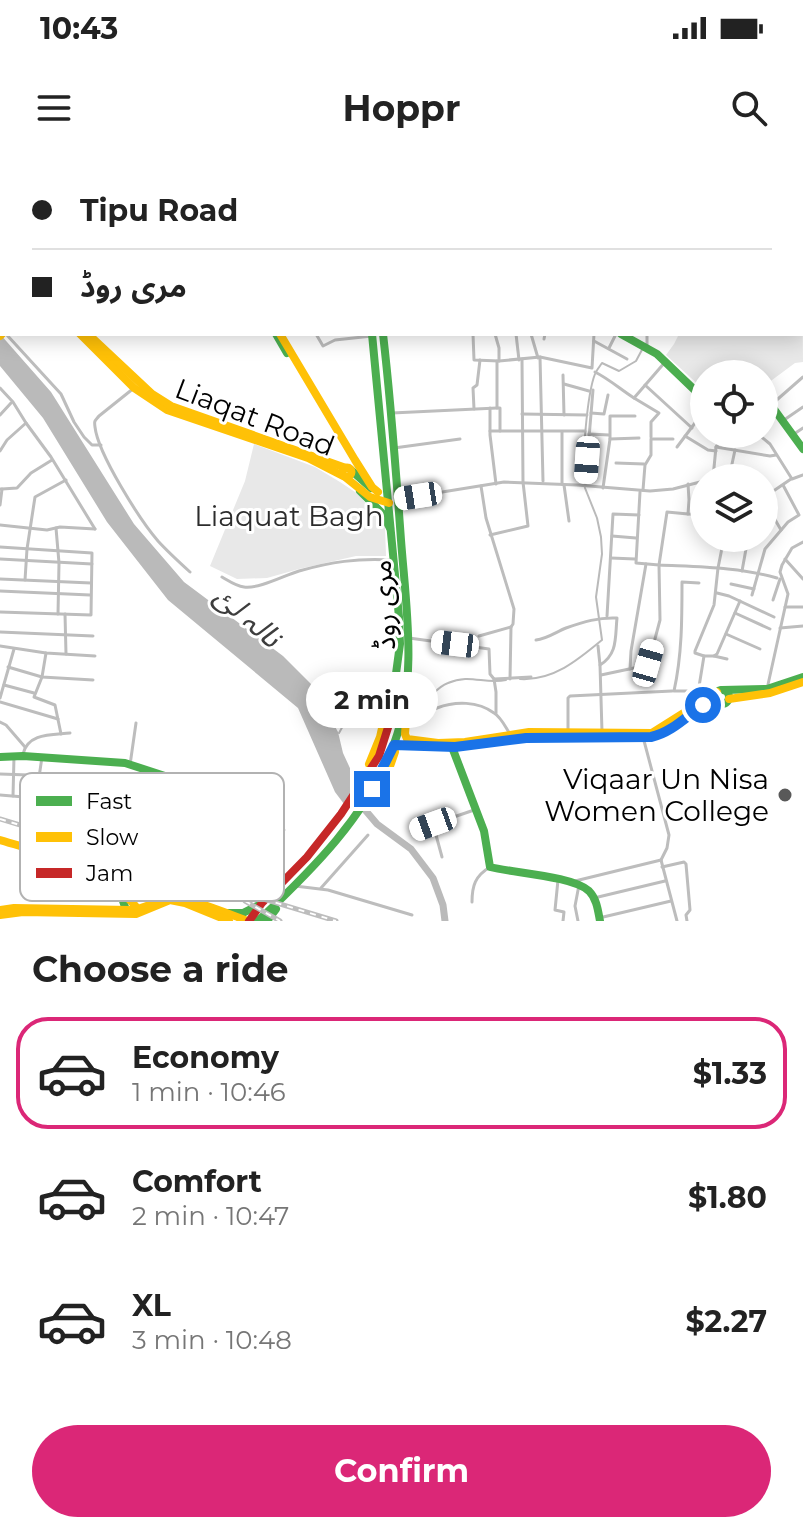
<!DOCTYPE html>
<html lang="en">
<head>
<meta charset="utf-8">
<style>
  body { margin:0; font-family:Montserrat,"Noto Sans Arabic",sans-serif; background:#f2f2f2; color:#222; height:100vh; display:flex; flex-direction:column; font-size:30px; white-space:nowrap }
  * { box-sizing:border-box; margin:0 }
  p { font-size:26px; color:#767676 }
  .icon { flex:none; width:44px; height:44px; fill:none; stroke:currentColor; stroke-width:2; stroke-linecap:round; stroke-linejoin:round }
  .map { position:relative; height:761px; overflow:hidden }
  .drawer { display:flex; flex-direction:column; background:#fff; flex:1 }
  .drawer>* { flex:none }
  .hud { position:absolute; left:0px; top:0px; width:804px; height:176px; box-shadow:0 4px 20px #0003; display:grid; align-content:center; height:176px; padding:0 32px; background:#fff }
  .fabs { position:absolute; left:690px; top:200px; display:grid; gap:16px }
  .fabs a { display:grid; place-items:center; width:88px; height:88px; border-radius:50%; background:#fff; box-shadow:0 4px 20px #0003; font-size:40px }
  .end { position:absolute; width:36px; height:36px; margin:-18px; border:10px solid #1a73e8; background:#fff; box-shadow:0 0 0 4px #fff }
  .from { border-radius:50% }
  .bubble { position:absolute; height:56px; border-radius:28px; background:#fff; box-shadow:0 4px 20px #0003; font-size:26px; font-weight:700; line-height:56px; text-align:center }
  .car { position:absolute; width:24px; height:48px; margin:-24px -12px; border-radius:10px; box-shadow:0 0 6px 2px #0007; background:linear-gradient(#fff 24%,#345 0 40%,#fff 0 76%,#345 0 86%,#fff 0) }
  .hud b { display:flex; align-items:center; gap:28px; height:76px; font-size:30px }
  .hud b+b { border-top:2px solid #e0e0e0 }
  .hud i { width:20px; height:20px; background:#222 }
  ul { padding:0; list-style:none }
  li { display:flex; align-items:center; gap:24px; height:112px; margin:0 16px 12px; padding:0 16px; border:4px solid transparent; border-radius:32px }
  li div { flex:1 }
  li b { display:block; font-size:30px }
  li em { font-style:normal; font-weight:700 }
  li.on { border-color:#db2777 }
  li>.icon { width:72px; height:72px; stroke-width:1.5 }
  h2 { padding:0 32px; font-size:36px; line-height:96px }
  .button { display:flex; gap:16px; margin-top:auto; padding:16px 32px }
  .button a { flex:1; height:92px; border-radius:48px; background:#db2777; color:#fff; font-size:32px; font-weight:700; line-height:92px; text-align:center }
  .status { display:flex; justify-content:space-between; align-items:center; height:56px; padding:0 40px; background:#fff; direction:ltr }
  .status svg { height:22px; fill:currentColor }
  header { display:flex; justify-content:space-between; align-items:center; height:104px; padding:0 32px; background:#fff; font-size:36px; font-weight:700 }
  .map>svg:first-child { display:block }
  .green { fill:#e8e8e8 }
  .water { fill:#bababa }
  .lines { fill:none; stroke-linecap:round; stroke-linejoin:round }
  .stream { stroke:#bababa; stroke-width:2 }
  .river { stroke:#bababa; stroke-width:7 }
  .primary-tunnel { stroke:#d9d9d9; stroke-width:6; stroke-dasharray:6 3; stroke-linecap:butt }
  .street { stroke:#bdbdbd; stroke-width:3 }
  .fast { stroke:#4caf50; stroke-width:8 }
  .slow { stroke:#ffc107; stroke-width:8 }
  .jam { stroke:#c62828; stroke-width:8 }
  .rail-casing { stroke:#bdbdbd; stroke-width:5 }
  .rail { stroke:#fff; stroke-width:2; stroke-dasharray:6; stroke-linecap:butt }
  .route { stroke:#1a73e8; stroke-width:10 }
  .poi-dot { fill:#595959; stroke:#fff; stroke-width:3 }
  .labels { text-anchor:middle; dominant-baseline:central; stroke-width:6; stroke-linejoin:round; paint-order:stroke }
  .street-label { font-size:28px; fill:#000; stroke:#fff }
  .park-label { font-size:28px; fill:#2c2c2c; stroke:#fff }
  .poi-label { font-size:28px; fill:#000; stroke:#fff; text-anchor:end }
  .water-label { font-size:30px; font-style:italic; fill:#3d3d3d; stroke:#fff }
  .key { fill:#fff; stroke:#b2b2b2; stroke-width:2 }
  .key-label { font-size:22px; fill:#000 }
</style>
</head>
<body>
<div class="status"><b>10:43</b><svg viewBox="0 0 49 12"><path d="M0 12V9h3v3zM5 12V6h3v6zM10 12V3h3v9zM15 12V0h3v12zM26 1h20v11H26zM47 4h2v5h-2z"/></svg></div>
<header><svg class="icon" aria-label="menu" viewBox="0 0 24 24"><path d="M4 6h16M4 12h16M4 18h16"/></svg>Hoppr<svg class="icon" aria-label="search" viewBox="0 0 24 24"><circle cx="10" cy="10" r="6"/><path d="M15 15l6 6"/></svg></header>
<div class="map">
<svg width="803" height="761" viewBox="0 0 803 761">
  <rect width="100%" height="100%" fill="#fff"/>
  <g class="green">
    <polygon points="802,84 803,202 795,203 764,226 764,214 704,214 704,230 666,195 674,184 679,174 802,174"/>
    <polygon points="254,284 315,307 340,322 358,334 385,367 386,396 356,396 299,409 267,418 237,419 210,406 245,321"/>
  </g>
  <polygon class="water" points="0,174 51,232 134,364 184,422 283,496 313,526 338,572 343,593 361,632 347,648 335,632 298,548 168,440 107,362 43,258 0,206"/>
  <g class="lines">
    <g class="stream">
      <polyline points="795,2 796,0"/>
      <path d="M 584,322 C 582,300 587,234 595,214 C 596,211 600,206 602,203 L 619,211 L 636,201 L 644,186"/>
      <path d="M 520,519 C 553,521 578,500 602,480 L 596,437 L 602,394 L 601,377 L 597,358 L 585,328"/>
      <path d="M 409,541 C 433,545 430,530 448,523 C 470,513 485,525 506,520"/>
      <polyline points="339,573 355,544 369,529 388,535"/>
    </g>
    <polyline class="river" points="349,631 377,664 411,689 433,718 443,745 445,761"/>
    <polyline class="primary-tunnel" points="368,610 370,613 382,617 388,612"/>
    <g class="street">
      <polyline points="104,0 105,2"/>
      <polyline points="128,0 129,2"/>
      <polyline points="210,0 211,2"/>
      <polyline points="236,0 237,2"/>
      <polyline points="263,0 264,2"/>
      <polyline points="508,0 509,2"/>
      <polyline points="697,0 699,2"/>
      <polyline points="723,0 725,2"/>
      <polyline points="774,0 777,2"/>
      <polyline points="110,2 112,0"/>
      <polyline points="151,2 153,0"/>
      <polyline points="563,2 564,0"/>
      <polyline points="622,2 622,0"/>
      <polyline points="704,2 706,0"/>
      <polyline points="735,2 738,0"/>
      <polyline points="785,2 787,0"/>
      <polyline points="802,23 803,20"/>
      <polyline points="802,36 803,36"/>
      <polyline points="0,64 2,63"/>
      <polyline points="802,66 803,66"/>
      <polyline points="0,163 2,165"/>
      <polyline points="6,174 61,234 74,262 84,277 92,285 101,285"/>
      <polyline points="316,174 323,186 335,180 372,176"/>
      <polyline points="473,174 474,200 499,201 540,197 592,208 594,174"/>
      <polyline points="495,174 499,188 499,201"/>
      <polyline points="516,174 519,200"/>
      <polyline points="531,174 538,198"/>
      <polyline points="544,179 545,174"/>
      <polyline points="594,181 627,199"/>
      <polyline points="647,186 647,174"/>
      <polyline points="609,188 616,174"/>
      <polyline points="540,197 543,321"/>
      <polyline points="497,201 497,248 500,248 500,271"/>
      <path d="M 595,212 C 609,219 620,229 634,238 L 666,201"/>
      <polyline points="563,215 564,255"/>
      <polyline points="564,224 589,231"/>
      <polyline points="645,225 692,268"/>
      <polyline points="0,228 13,242 26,263 7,280 0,291"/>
      <path d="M 134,228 L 99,256 C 95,261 94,260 95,267 C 98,294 140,360 158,381 C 168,392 179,402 190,412"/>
      <polyline points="634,238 659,253 651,262 651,277"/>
      <polyline points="771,245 803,217"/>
      <polyline points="490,248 490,275 496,324"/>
      <polyline points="474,249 473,228 477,225 480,200"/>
      <polyline points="392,253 497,248"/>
      <polyline points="591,253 604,254 608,235"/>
      <polyline points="522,254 587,255"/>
      <polyline points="0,255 11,243"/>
      <polyline points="784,260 803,247"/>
      <polyline points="26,263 51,297 95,369"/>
      <polyline points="490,271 585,271"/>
      <polyline points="562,272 562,324"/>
      <polyline points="589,274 609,275"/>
      <polyline points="758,274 770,284 792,319 803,315"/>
      <polyline points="794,274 803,268"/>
      <polyline points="685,276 708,290 716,291"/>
      <polyline points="610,279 610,256 635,256"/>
      <polyline points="677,287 704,251"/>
      <polyline points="716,287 770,296 776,295"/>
      <polyline points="394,288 460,279"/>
      <polyline points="616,303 644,304"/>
      <polyline points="713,318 716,287 724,274"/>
      <polyline points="729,318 735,290"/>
      <path d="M 688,324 L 689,340 L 688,354 L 667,352 L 659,405 C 698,407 739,407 777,418"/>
      <polyline points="564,325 569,361"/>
      <polyline points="481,326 486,358 514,449 513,464 511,467 510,519"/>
      <polyline points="585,326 593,230"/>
      <polyline points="603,328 610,279 639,278"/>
      <polyline points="0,329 2,329 0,345"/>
      <polyline points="2,329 17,328 31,313 52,300"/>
      <polyline points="643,330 645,305 651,295 651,279 673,279"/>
      <polyline points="764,333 769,334 791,319"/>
      <polyline points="399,339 504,322 577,325 650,331 673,329 704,321"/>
      <polyline points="769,349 781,370"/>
      <polyline points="688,354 704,355"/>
      <polyline points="0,365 47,370 60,367 95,369"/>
      <polyline points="56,368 59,403 58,454"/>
      <polyline points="490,375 528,366 523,322 522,199"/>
      <polyline points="612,376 636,378"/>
      <polyline points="0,387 92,393 91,455 0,452"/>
      <polyline points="611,398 635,399"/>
      <polyline points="0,399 92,404"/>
      <polyline points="785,399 803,419"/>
      <polyline points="742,411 748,378"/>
      <path d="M 222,417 C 229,421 236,426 244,427 C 259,429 283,416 299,411 C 331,402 357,398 391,400"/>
      <polyline points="0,419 91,423"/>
      <polyline points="25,420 27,389 35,337 66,320"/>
      <path d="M 699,423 L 682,422 C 682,459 682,495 674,531 L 699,531"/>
      <polyline points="731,424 754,429"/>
      <polyline points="0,431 90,435"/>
      <polyline points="717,433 729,436 774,457"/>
      <polyline points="752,435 765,389 788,362 799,355 783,325"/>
      <polyline points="773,440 780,419"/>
      <polyline points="785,447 803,447"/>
      <polyline points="735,453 770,469"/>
      <polyline points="65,454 66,494"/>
      <polyline points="607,456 613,354 639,355"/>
      <polyline points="780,468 803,466"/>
      <polyline points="0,472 93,476"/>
      <polyline points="726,474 760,489"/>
      <polyline points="479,476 511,467"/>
      <polyline points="409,478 489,489 490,514 494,519 496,532 496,553"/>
      <path d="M 536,480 C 547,479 556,472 566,468 C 583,462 599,457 617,458 C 615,477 618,494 600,505 L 602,572"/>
      <polyline points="0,486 46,493 95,496"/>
      <polyline points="598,486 600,505"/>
      <polyline points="46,493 42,517 34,537 55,545 61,574"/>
      <polyline points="704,496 695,493 695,491 714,445 718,408 724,378"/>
      <polyline points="714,496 727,499"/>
      <polyline points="8,507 42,517 93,520"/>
      <polyline points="630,509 631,491 646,404"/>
      <polyline points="601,515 648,505 660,460 659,405 636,403 640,332"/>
      <polyline points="494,519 531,517"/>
      <polyline points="4,525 34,533"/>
      <polyline points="767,529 788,434 780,412 782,405 792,388 803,382"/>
      <polyline points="0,538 14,489"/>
      <polyline points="0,542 58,559"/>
      <polyline points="696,545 704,496 714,496 717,494 740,441"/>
      <path d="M 406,560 C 417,557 426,552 437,548 C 455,541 478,541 494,553 C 501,557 506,568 510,574"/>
      <polyline points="0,562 6,565 25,587"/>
      <polyline points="568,572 568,538 570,536 672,531"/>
      <polyline points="643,577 669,675 667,688 661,700"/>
      <path d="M 23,594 C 28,573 51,575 70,573"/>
      <polyline points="42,597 34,651 34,657 42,664 176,701 241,715"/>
      <polyline points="130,605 136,563"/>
      <polyline points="0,614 29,615"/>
      <polyline points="0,635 24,637"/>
      <polyline points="13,636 14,597"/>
      <polyline points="130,659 189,670"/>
      <polyline points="433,664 442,697"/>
      <polyline points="228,667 284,670"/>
      <polyline points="416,670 477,649"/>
      <polyline points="185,697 196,627"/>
      <polyline points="661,700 677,761"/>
      <polyline points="662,707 684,702 686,704 690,750 686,755 687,761"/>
      <polyline points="558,720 555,750 564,752 563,761"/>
      <polyline points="575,721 661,700"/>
      <polyline points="295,726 328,730 412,755"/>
      <polyline points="321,728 368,675"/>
      <polyline points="594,738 665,721"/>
      <path d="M 472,742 C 472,726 475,716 490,707"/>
      <polyline points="599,758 671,741"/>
      <polyline points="578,761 575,746 579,725"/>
    </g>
    <g class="fast">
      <polyline points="178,0 179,2"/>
      <polyline points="351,0 351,2"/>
      <polyline points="363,0 363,2"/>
      <polyline points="75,2 79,0"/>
      <polyline points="187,2 188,0"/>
      <polyline points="0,89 2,91"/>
      <polyline points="276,174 287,193"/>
      <polyline points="372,174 399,457 400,484 395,521"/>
      <polyline points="621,174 657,194 704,239"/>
      <polyline points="764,252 771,245 803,289"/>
      <polyline points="351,310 371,328"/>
      <polyline points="360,331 382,353 390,368"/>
      <polyline points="722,530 767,529 803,517"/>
      <circle cx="722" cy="537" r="7"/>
      <polyline points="406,560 408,535"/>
      <path d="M 394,585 L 455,587 L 526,578 L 651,577 C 677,569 693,544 722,544"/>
      <path d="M 452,587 L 484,671 L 490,707 C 513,713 573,716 589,731 C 597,739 598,751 600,761"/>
      <polyline points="0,597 23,596 125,603 220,634 223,641 228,679 243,715 277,729"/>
      <polyline points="119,729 126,750"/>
      <polyline points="225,753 243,753 259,745"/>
      <path d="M 258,761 C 312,710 368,655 394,584 C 418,519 406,447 401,380 C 396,311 391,242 383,174"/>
      <polyline points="267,761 276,749"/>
    </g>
    <g class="slow">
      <polyline points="355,0 356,2"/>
      <polyline points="367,0 367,2"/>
      <polyline points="0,49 2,47"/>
      <polyline points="0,96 2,98"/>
      <polyline points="80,174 134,228 167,250 308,298 343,316"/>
      <polyline points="88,174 152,234 171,246 346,308"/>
      <polyline points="280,174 355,300 372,327 378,332"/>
      <polyline points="0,176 2,174"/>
      <circle cx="347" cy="312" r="4.5"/>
      <polyline points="345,317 370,337 389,343"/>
      <polyline points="729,539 770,533 803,522"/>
      <polyline points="406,560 405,574 407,579 438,583 465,582 529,572 652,573 717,532"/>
      <polyline points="369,604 380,577 393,519"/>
      <polyline points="388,612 395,592 394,585"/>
      <path d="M 0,680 C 53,696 101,705 138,749"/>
      <path d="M 0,750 L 14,748 L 130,750 C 147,749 157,739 173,737 C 185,736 234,756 248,761"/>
      <polyline points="0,755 23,752 136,754 170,740 185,743 229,761"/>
    </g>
    <g class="jam">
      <polyline points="418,0 420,2"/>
      <polyline points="249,761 262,743 307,697 341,654 379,596 391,558 395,521"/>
    </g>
    <g class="rail-casing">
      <g id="rail">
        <polyline points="0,659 336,761"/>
        <polyline points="245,741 280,761"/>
      </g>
    </g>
    <use href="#rail" class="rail"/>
  </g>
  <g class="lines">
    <path class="route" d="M 372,629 L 394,585 L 455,587 L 526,578 L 651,577 C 671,573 687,556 703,545"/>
  </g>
  <circle class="poi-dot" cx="785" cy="635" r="8"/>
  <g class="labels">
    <g class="street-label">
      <text transform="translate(255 257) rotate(21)">Liaqat Road</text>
      <text transform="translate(383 445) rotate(-93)">مری روڈ</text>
    </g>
    <g class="park-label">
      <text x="289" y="356">Liaquat Bagh</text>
    </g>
    <g class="poi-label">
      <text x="769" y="619">Viqaar Un Nisa<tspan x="769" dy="32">Women College</tspan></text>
    </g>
    <g class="water-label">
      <text transform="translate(248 456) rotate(41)">نالہ لئ</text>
    </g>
  </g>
  <rect x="20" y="613" width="264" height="128" rx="12" class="key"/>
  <rect x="36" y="636" width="36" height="10" fill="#4caf50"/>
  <rect x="36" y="672" width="36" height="10" fill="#ffc107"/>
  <rect x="36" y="708" width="36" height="10" fill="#c62828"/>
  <g class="key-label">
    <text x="86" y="649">Fast</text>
    <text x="86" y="685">Slow</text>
    <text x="86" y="721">Jam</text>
  </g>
</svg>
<div class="fabs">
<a><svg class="icon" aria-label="locate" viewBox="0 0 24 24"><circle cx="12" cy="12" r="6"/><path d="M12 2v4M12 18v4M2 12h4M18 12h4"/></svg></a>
<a><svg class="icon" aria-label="layers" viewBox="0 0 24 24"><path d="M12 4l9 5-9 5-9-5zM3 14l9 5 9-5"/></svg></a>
</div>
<i class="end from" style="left:703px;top:545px"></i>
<i class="end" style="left:372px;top:629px"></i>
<div class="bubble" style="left:306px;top:512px;width:132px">2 min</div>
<i class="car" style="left:587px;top:300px;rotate:184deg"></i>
<i class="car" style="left:418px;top:336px;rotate:261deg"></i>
<i class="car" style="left:455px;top:484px;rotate:277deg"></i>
<i class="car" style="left:648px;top:503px;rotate:16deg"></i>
<i class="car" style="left:433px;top:664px;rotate:250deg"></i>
<div class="hud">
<b><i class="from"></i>Tipu Road</b>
<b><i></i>مری روڈ</b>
</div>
</div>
<section class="drawer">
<h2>Choose a ride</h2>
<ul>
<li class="on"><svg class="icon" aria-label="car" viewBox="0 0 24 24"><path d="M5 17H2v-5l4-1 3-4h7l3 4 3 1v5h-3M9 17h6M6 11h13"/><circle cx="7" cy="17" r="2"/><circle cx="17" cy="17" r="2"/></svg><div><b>Economy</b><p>1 min · 10:46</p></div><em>$1.33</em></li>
<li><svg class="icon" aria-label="car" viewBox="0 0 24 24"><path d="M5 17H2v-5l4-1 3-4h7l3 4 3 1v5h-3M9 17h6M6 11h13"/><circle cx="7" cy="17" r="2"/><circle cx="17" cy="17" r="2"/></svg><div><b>Comfort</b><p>2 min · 10:47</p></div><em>$1.80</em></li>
<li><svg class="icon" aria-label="car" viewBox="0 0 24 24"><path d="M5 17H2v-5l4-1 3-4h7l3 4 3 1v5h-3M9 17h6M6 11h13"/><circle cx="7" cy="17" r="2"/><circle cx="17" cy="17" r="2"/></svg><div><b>XL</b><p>3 min · 10:48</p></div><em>$2.27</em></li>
</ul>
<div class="button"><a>Confirm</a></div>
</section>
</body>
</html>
